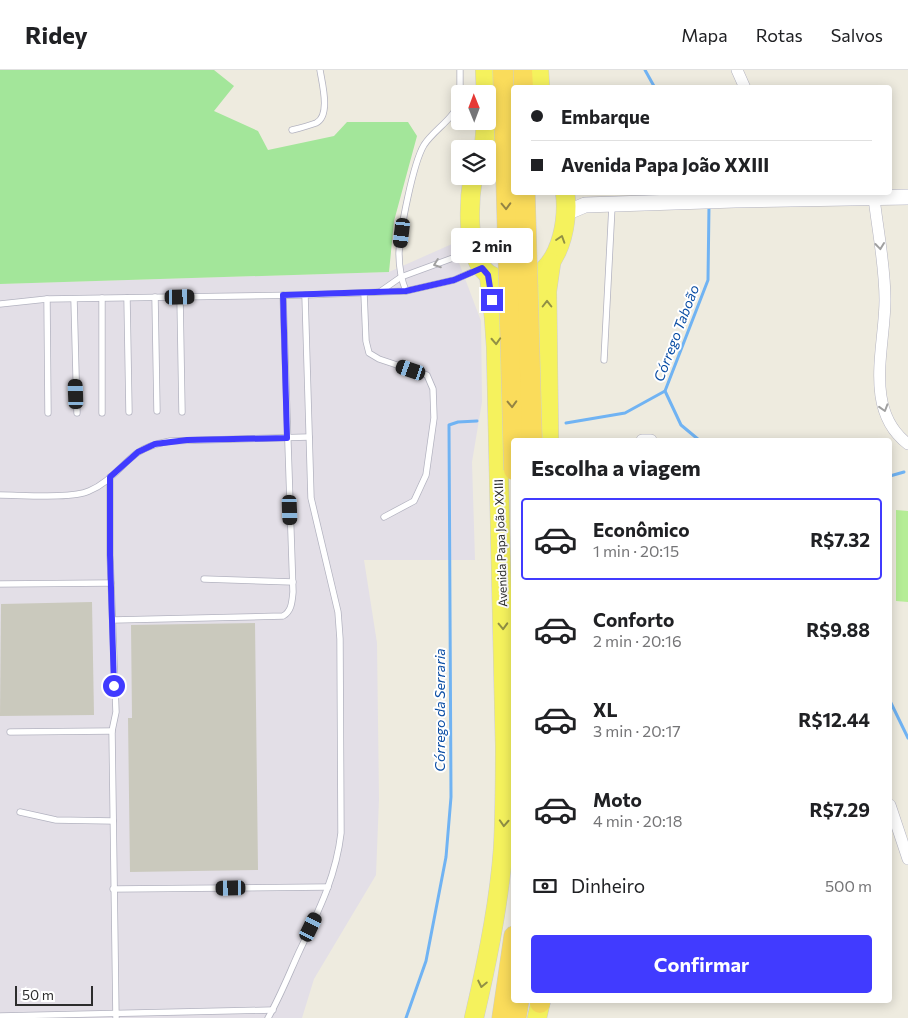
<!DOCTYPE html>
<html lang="pt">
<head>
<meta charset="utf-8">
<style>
  body { margin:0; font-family:Commissioner,sans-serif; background:#f2f2f2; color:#202124; height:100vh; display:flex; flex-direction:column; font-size:19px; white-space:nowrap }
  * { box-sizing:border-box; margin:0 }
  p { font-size:16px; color:#757577 }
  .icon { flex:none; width:28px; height:28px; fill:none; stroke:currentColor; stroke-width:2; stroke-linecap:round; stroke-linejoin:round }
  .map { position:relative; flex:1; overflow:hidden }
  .details { position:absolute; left:511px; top:368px; width:381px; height:565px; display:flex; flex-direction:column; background:#fff; border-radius:5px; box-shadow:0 2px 12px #0003 }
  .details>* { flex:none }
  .guide { position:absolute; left:511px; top:15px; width:381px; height:110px; border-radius:5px; box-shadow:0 2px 12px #0003; display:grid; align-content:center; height:110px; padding:0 20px; background:#fff }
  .needle { width:32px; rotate:359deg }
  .tools { position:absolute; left:451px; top:15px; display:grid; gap:10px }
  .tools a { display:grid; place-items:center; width:45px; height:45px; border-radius:5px; background:#fff; box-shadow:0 2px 12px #0003; font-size:25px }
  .scale { position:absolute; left:15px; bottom:12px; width:78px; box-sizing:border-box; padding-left:5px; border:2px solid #2d2d2d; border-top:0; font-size:14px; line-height:18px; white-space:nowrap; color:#2d2d2d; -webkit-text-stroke:4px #fff; paint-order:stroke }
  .end { position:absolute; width:22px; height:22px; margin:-11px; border:6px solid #413bff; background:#fff; box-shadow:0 0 0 2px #fff }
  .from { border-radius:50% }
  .bubble { position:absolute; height:35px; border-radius:5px; background:#fff; box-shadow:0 2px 12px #0003; font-size:16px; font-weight:700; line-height:35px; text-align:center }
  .car { position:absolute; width:15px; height:30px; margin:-15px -8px; border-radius:6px; box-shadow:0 0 4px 1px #0007; background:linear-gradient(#222 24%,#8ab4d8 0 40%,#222 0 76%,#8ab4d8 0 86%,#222 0) }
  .guide b { display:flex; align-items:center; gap:18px; height:48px; font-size:19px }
  .guide b+b { border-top:1px solid #e0e0e0 }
  .guide i { width:12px; height:12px; background:#202124 }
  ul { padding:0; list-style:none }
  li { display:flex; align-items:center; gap:15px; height:82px; margin:0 10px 8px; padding:0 10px; border:2px solid transparent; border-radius:5px }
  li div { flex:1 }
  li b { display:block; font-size:19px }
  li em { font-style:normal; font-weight:700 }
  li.on { border-color:#413bff }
  li>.icon { width:45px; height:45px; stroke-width:1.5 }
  h2 { padding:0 20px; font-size:22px; line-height:60px }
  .pay { display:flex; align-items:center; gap:12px; height:55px; padding:0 20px; font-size:19px }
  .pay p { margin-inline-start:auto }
  .action { display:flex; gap:10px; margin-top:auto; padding:10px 20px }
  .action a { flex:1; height:58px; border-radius:5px; background:#413bff; color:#fff; font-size:20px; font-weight:700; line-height:58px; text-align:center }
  header { display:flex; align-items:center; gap:30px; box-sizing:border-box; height:70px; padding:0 25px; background:#fff; border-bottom:1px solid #e0e0e0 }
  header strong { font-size:24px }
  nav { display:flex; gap:28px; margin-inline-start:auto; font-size:18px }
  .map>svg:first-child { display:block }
  .industrial { fill:#e3dfe7 }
  .green { fill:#a3e69a }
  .pitch { fill:#b5ed96 }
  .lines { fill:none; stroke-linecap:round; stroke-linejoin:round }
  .stream { stroke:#70b3f3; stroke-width:3 }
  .building { fill:#cac9bd }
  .service-casing { stroke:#b3b3c0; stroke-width:7 }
  .minor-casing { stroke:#b3b3c0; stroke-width:12 }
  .tertiary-casing { stroke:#b3b3c0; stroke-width:16 }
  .primary-casing { stroke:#cdcdcd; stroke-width:20 }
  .trunk-casing { stroke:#cdcdcd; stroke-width:21 }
  .service { stroke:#fff; stroke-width:5.5 }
  .minor { stroke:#fff; stroke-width:11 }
  .tertiary { stroke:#fff; stroke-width:15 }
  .primary { stroke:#f5f25d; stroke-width:19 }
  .trunk { stroke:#fadc5b; stroke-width:20 }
  .trunk-bridge-casing { stroke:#cdcdcd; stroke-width:21; stroke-linecap:butt }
  .trunk-bridge { stroke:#fadc5b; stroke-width:20 }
  .oneway { stroke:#948444 }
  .oneway2 { stroke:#919045 }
  .oneway3 { stroke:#a0a0a0 }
  .route { stroke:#413bff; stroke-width:6 }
  .labels { text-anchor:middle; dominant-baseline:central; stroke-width:4; stroke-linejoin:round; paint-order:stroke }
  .street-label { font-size:12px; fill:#2d2d2d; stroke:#fff }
  .water-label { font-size:14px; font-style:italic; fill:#0a4da4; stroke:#fff }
</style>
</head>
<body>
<header>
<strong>Ridey</strong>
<nav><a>Mapa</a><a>Rotas</a><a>Salvos</a></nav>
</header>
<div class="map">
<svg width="908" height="948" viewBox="0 0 908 948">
  <rect width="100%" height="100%" fill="#eeebdf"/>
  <polygon class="industrial" points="452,174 481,251 482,332 472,392 475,490 364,490 377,573 379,729 376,805 314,909 302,948 0,948 0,214 389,202"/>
  <polygon class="green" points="0,0 214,0 234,16 214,41 258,61 268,80 334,66 347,52 408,52 417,66 394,151 389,202 0,214"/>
  <polygon class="pitch" points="896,440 908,441 908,532 896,531"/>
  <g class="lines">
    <g class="stream">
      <polyline points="645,0 655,18"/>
      <polyline points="566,353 625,343 665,321"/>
      <polyline points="699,370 681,355 665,321 708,210 709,136"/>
      <polyline points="890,406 904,402"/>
      <polyline points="890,631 908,668"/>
      <polyline points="406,948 426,891 446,787 451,727 449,355 458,352 477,351"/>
    </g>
  </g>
  <g class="building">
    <polygon points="92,532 94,645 0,646 1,534"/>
    <polygon points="255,553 258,800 130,802 128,648 132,648 131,555"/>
  </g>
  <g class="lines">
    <g class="service-casing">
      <g id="service">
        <polyline points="460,24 460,0"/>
        <path d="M 292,60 C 300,58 308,56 316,53 C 331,46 322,13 320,0"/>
        <polyline points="381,221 401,207 472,181"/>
        <path d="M 406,221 C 401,209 399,197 399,183 C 400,161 413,93 424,75 C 435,58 457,48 460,27"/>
        <polyline points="364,223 366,271 369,283 379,289 427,305 433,319 434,348 426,405 414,431 384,447"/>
        <polyline points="155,227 157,341"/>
        <polyline points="180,227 182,342"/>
        <polyline points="102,228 102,343"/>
        <polyline points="127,228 129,342"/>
        <polyline points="47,229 48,343"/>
        <polyline points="74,229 77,343"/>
        <polyline points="0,234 47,229 305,225 406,221 454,210 479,199"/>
        <polyline points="604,290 612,136"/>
        <polyline points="110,407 110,485 116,642 112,661 116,948"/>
        <path d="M 0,425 C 21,425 72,429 89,421 C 109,413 121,395 137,383 C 147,376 159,373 170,371 L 309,367"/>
        <polyline points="204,509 293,512"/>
        <polyline points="0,514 111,513"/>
        <path d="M 113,550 L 283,546 C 292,541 292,531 293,522 L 283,225"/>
        <polyline points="10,662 112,661"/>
        <polyline points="20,742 56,750 113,751"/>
        <polyline points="113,819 328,817"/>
        <polyline points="0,946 273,940"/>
        <path d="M 268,948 C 280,927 289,904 299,882 C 318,842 336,807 341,763 L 340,569 L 338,542 L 311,428 L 305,225"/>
      </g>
    </g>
    <g class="minor-casing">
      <g id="minor">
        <polyline points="737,0 745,18"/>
        <path d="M 874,128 C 878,162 885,196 885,230 C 885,277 863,340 908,374"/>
        <polyline points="642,370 651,370"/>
        <polyline points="890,735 908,789"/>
      </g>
    </g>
    <g class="tertiary-casing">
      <polyline id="tertiary" points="566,143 585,135 735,130 908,127"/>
    </g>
    <g class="primary-casing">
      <g id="primary">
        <polyline points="485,0 486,24"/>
        <polyline points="539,0 540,18"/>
        <polyline points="484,79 486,51"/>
        <path d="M 487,79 C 494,71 502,62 514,61"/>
        <path d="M 473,106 C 469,130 466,180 483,199 C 490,208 500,209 511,210 C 556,216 570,157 565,122"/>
        <polyline points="549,370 547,221 551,193"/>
        <path d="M 474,948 C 487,893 499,835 503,779 C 505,745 505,710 505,676 L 496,277 L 494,248 L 489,205"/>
        <polyline points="537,948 541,930"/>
      </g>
    </g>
    <g class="trunk-casing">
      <g id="trunk">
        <polyline points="522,0 523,18"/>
        <polyline points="540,930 540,933"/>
        <polyline points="502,948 514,866"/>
        <polyline points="516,948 519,930"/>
      </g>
    </g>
    <use href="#service" class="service"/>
    <use href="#minor" class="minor"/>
    <use href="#tertiary" class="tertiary"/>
    <use href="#primary" class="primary"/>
    <use href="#trunk" class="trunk"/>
    <g class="trunk-bridge-casing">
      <g id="trunk-bridge">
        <polyline points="503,0 514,400"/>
        <polyline points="525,122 532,370"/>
      </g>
    </g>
    <use href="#trunk-bridge" class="trunk-bridge"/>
  </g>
  <defs><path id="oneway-chevron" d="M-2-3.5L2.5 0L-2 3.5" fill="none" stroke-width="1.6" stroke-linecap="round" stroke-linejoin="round" transform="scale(1.25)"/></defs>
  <g class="oneway">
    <use href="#oneway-chevron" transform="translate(506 136) rotate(88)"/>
    <use href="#oneway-chevron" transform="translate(512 334) rotate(88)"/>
  </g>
  <g class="oneway2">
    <use href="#oneway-chevron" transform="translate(561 169) rotate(-72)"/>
    <use href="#oneway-chevron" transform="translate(547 234) rotate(-90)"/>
    <use href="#oneway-chevron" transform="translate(496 271) rotate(87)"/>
    <use href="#oneway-chevron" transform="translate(503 556) rotate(88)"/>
    <use href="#oneway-chevron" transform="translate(504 753) rotate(93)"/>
    <use href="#oneway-chevron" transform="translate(482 914) rotate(102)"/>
  </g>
  <g class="oneway3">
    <use href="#oneway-chevron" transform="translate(880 176) rotate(83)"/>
    <use href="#oneway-chevron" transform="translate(437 194) rotate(160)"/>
    <use href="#oneway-chevron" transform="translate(884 338) rotate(73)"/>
  </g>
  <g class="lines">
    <polyline class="route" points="114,616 110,485 110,407 138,382 155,374 187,370 287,368 283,225 406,221 454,210 482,198 488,205 492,230"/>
  </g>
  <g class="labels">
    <g class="street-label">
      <text transform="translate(500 473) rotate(-92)">Avenida Papa João XXIII</text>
    </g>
    <g class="water-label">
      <text transform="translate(676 263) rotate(-69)">Córrego Taboão</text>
      <text transform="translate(439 640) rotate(-90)">Córrego da Serraria</text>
    </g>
  </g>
</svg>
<div class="tools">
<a><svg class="needle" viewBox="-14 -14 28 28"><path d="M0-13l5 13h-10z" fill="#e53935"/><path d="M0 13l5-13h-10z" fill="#757577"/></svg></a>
<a><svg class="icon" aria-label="layers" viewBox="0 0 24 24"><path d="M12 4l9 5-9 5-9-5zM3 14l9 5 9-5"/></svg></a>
</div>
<div class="scale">50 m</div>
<i class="end from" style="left:114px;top:616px"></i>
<i class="end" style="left:492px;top:230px"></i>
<div class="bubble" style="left:451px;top:158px;width:82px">2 min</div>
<i class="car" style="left:402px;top:163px;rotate:187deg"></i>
<i class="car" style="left:180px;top:227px;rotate:89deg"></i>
<i class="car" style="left:411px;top:300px;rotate:289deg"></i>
<i class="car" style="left:76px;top:324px;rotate:358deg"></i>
<i class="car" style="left:290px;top:440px;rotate:178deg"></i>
<i class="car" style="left:231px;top:818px;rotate:269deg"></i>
<i class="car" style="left:311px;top:857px;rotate:26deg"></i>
<div class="guide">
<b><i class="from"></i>Embarque</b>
<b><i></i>Avenida Papa João XXIII</b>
</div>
<section class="details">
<h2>Escolha a viagem</h2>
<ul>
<li class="on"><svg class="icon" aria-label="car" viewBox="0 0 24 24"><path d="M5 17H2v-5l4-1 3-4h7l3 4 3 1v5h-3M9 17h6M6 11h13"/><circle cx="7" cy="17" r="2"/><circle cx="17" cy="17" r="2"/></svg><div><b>Econômico</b><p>1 min · 20:15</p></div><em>R$7.32</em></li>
<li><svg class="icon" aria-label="car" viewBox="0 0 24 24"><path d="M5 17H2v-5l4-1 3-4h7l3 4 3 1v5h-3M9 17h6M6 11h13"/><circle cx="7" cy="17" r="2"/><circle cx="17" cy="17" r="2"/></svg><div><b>Conforto</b><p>2 min · 20:16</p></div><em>R$9.88</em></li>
<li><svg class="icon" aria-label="car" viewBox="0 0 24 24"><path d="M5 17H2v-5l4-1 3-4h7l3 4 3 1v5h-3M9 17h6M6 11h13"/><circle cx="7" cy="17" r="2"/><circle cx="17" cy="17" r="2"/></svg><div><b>XL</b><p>3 min · 20:17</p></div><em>R$12.44</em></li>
<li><svg class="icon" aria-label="car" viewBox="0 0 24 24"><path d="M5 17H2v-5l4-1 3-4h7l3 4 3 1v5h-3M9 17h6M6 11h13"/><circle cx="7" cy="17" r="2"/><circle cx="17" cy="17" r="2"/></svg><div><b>Moto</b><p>4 min · 20:18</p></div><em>R$7.29</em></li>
</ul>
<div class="pay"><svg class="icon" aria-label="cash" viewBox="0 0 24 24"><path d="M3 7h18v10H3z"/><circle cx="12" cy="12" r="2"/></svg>Dinheiro<p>500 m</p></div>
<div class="action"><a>Confirmar</a></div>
</section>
</div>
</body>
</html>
